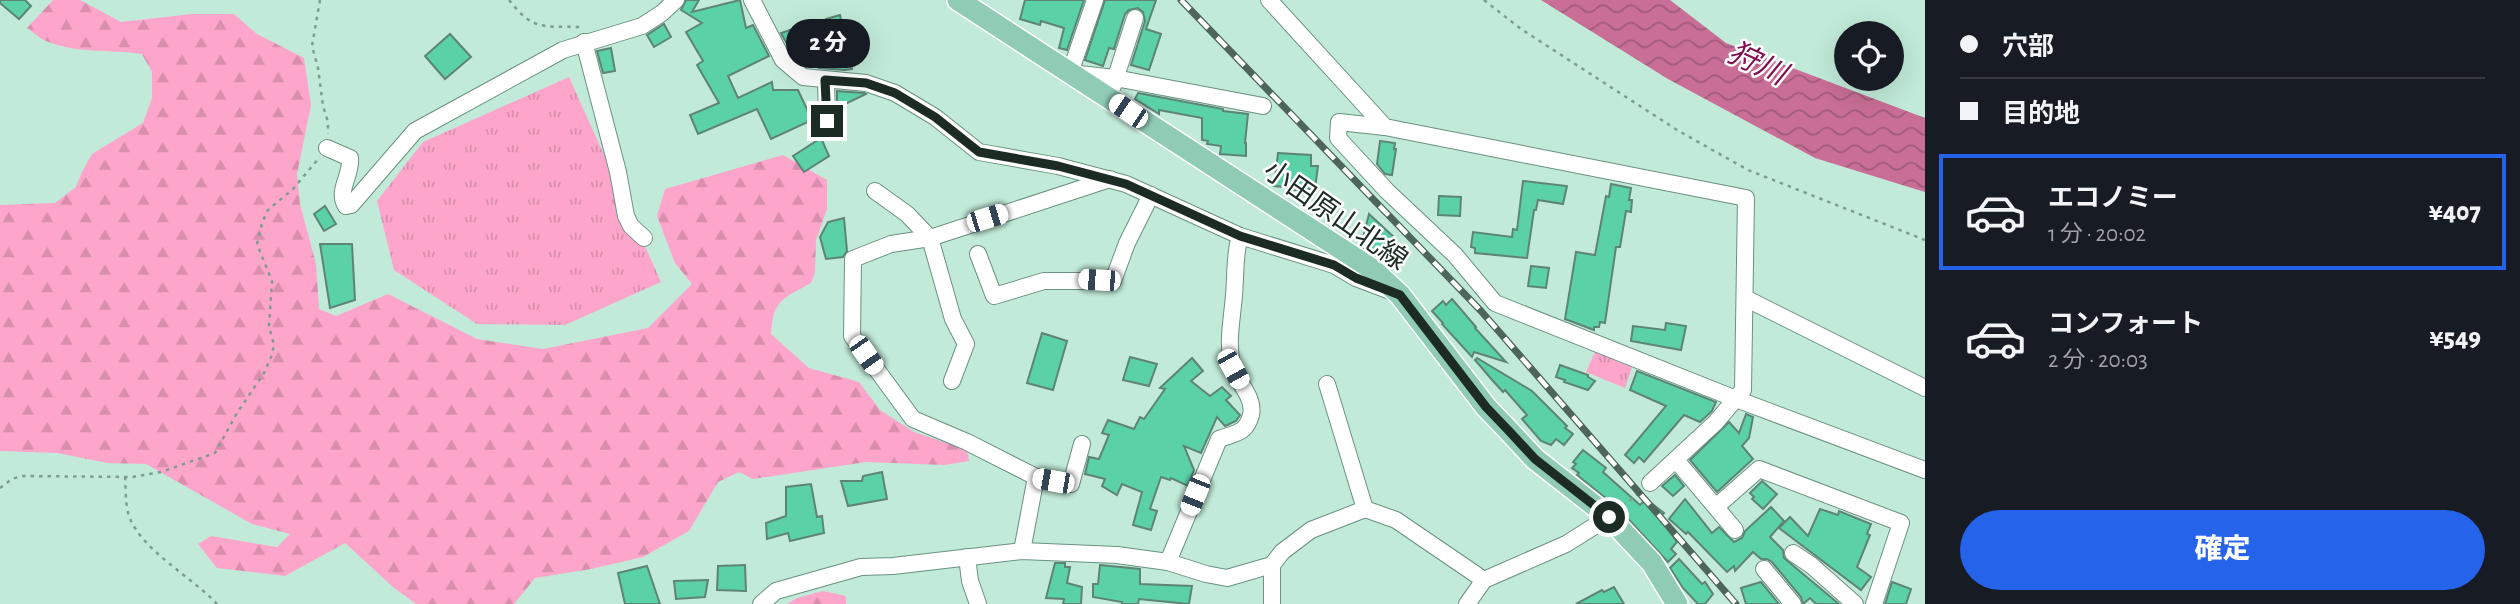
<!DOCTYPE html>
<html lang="ja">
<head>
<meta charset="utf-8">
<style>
  body { margin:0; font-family:"Alegreya Sans","Noto Sans JP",sans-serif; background:#242831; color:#f1f3f6; height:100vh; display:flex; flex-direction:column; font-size:26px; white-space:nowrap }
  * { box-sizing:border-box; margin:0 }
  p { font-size:23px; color:#9ea1a6 }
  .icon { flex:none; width:38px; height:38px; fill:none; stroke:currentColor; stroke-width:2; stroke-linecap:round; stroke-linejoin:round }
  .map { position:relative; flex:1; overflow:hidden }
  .side { display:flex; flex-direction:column; background:#171b24; width:595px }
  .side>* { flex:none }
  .banner { display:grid; align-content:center; height:154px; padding:0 35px; background:#171b24 }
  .tools { position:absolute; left:1834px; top:21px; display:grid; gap:14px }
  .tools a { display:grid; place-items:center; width:70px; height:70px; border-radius:50%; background:#171b24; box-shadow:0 7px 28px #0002; font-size:35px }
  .end { position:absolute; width:32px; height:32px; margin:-16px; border:9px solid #1c2c25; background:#fff; box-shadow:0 0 0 4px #fff }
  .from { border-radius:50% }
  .bubble { position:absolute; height:49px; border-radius:24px; background:#171b24; box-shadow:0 7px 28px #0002; font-size:23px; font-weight:800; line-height:49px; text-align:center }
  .car { position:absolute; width:21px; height:42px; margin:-21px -10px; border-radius:9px; box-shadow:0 0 5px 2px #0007; background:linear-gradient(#fff 24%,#345 0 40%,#fff 0 76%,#345 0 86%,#fff 0) }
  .banner b { display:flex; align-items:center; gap:24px; height:66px; font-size:26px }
  .banner b+b { border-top:2px solid #363941 }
  .banner i { width:18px; height:18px; background:#f1f3f6 }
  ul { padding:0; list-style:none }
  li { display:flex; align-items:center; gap:21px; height:116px; margin:0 14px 10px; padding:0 21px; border:4px solid transparent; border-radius:0px }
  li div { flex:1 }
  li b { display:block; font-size:26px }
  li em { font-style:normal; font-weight:800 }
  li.on { border-color:#2563eb }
  li>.icon { width:63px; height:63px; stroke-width:1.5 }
  .primary-button { display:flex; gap:14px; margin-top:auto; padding:14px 35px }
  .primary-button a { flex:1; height:80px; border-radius:42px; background:#2563eb; color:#fff; font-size:28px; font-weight:800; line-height:80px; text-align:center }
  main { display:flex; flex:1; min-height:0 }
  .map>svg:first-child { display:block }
  .forest { fill:url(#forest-firs) }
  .park { fill:url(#park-tufts) }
  .water { fill:url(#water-waves) }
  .building { fill:#5bd1a8; stroke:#5e8475; stroke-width:2 }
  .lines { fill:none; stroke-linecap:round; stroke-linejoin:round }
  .minor-casing { stroke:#6a9181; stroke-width:18 }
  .major-casing { stroke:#fff; stroke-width:24 }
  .path { stroke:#7e9d90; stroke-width:2.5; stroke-dasharray:3.5 5; stroke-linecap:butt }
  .minor { stroke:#fff; stroke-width:16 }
  .major { stroke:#90cbb6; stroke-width:21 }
  .rail-casing { stroke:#4d655b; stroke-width:7 }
  .rail { stroke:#fff; stroke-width:4.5; stroke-dasharray:13; stroke-linecap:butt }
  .route { stroke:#1c2c25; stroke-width:9 }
  .labels { text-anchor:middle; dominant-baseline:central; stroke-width:5; stroke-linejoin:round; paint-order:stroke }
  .street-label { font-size:28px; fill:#1c2c25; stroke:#fff }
  .water-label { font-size:30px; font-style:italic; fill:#80104f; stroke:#fff }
</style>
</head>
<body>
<main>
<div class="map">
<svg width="1925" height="604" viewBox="0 0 1925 604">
  <defs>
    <pattern id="forest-firs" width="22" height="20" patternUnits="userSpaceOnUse" patternTransform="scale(1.75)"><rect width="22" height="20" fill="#fea5cb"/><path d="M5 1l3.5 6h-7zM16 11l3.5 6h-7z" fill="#d98eae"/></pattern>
    <pattern id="park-tufts" width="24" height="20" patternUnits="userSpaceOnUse" patternTransform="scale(1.75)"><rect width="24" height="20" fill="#fea5cb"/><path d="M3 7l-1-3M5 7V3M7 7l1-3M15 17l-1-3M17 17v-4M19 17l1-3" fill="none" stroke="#d98eae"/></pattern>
    <pattern id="water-waves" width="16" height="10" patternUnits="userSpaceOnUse" patternTransform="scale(1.75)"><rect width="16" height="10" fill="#c96e96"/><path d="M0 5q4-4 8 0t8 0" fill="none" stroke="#a25b7a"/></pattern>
  </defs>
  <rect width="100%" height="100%" fill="#c1ead8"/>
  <g class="forest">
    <path d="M 53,0 L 80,0 L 121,22 L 192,14 L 234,14 L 257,34 L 304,58 L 311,105 L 297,174 L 300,204 L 316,264 L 319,309 L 336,316 L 388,294 L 477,339 L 543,349 L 648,328 L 692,284 L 675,263 L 657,216 L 665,189 L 783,155 L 827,180 L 827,209 L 816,240 L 815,272 L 811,283 C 783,299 773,299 771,334 L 809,368 L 859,382 L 880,410 L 914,432 L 967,450 L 969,461 L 945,465 L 866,462 L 753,479 L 739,472 L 718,482 L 689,531 L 643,557 L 591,569 L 535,578 L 514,604 L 416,604 L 393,587 L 345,543 L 285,576 L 217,568 L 198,544 L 211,536 L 277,547 L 290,534 L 252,524 L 146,464 L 108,463 L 57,453 L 0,451 L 0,205 L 55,203 L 76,187 L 82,172 L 92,154 L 143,123 L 152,98 L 152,72 L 142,54 C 111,49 75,54 46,41 C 39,38 33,32 27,28 Z"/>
    <polygon points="823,591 846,596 846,604 787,604 797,598"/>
  </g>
  <g class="park">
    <polygon points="569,77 661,282 565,325 477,324 394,270 377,201 423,142"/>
    <polygon points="1595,352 1632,367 1625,388 1586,372"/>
  </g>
  <polygon class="water" points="1541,0 1670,0 1726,43 1925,118 1925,192 1815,158 1668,79"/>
  <g class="building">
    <polygon points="0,0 25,0 31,6 19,19 0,3"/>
    <polygon points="686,0 699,0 692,12 740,0 746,28 753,25 769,56 728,76 738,98 772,82 773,90 798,90 812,120 771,139 757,109 698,134 690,115 719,103 697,65 703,61 686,32 702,23 681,10"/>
    <polygon points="1025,0 1084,0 1067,50 1059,48 1064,28 1041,21 1040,25 1020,19"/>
    <polygon points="1105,0 1156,0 1146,29 1161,34 1149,70 1131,65 1145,21 1143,12 1138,8 1129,10 1125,14 1114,49 1109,48 1103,66 1085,60"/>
    <polygon points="840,15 852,69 845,70 819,68 806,31 827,23 826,19"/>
    <polygon points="664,24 671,37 654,47 647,35"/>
    <polygon points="799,27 803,40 787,44 781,33"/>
    <polygon points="450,34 471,57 445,79 425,56"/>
    <polygon points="611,48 615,71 603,73 597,51"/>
    <polygon points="837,91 864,93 866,94 837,108"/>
    <polygon points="1138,93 1223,109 1223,111 1248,114 1245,143 1246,143 1246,156 1220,154 1221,146 1207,144 1208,141 1202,140 1202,118 1159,110 1159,114 1135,99"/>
    <polygon points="821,138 829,156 804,172 793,156"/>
    <polygon points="1380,141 1395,143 1394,149 1396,149 1392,175 1385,174 1377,164"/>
    <polygon points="1278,153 1311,155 1311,166 1318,166 1315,189 1294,190 1294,188 1274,186"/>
    <polygon points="1523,181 1567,186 1563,204 1538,200 1536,210 1534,210 1527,258 1475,253 1475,248 1471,247 1473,232 1512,237 1513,229 1517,230"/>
    <polygon points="1611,184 1631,188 1629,200 1632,200 1631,212 1626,211 1620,247 1616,247 1605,323 1600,322 1599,327 1594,327 1594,330 1565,319 1576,252 1595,255 1606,196 1609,197"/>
    <polygon points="1439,196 1461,197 1460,216 1438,215"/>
    <polygon points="325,206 336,224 324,231 314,214"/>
    <polygon points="1369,214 1396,239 1379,258 1361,246"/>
    <polygon points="844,218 847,251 843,257 826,259 820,237 828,222"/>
    <polygon points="320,244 352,244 355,300 330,308"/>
    <polygon points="1531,266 1549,268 1546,288 1528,286"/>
    <polygon points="1452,299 1476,327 1475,328 1506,362 1474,352 1472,357 1442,324 1443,323 1432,311 1443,301 1446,305"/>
    <polygon points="1666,323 1686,326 1681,350 1631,341 1633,326 1665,330"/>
    <polygon points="1042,333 1067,341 1053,390 1027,383"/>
    <polygon points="1130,357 1157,364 1149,386 1123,380"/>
    <polygon points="1192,358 1203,371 1191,381 1210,396 1222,387 1231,396 1226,400 1240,415 1236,421 1225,426 1217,417 1201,453 1184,446 1194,470 1188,486 1171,478 1170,480 1161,477 1150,509 1157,511 1151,530 1133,525 1142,492 1122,484 1117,495 1102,486 1105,479 1085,474 1089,457 1099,459 1109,435 1102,433 1108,420 1134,429 1140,417 1144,419 1165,389 1160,388"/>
    <polygon points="1477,358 1532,391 1567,426 1565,428 1573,434 1564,445 1556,439 1551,445 1541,441 1522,419 1527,415 1505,390 1503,392 1493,381 1475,360"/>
    <polygon points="1560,365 1588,375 1588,377 1595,381 1588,390 1564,382 1565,380 1556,377"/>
    <polygon points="1637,371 1716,402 1712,411 1700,422 1684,415 1644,462 1639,457 1634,463 1625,455 1666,406 1630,390"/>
    <polygon points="1746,414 1753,417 1749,438 1742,446 1753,459 1717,492 1690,460 1729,422 1739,433"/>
    <polygon points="1583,450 1606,468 1603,472 1640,505 1646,499 1664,513 1659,517 1677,542 1671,549 1676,554 1668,562 1618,508 1577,475 1579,473 1572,468 1576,464 1573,462"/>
    <polygon points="882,472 887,499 848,506 841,481 862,481 863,476"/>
    <polygon points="1675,475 1684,486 1673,496 1662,486"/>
    <polygon points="1762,481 1777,494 1763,509 1752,499 1754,497 1750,493"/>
    <polygon points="811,484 817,517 822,516 824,533 790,541 788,533 767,539 766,523 786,516 786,487"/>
    <polygon points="1685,499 1712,533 1719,527 1734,542 1742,538 1745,531 1771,507 1784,521 1770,537 1783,550 1784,558 1839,604 1816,604 1810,598 1803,604 1801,597 1772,562 1767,559 1761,559 1753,552 1735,571 1734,566 1727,572 1688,532 1686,534 1669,519"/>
    <polygon points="1820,509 1838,515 1839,511 1871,524 1867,534 1870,535 1857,567 1871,577 1861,590 1779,528 1790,517 1808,536"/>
    <polygon points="1679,559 1702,584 1705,582 1713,594 1705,604 1698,604 1683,588 1670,568"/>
    <polygon points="1055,563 1065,563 1065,567 1070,567 1067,583 1082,587 1081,604 1063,604 1064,599 1046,598"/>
    <polygon points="745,565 746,591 717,590 718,566"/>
    <polygon points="1100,565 1140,569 1140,584 1192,586 1189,604 1139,599 1138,604 1122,604 1122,602 1093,597 1093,584 1098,584"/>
    <polygon points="647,566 660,604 625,604 618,573"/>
    <polygon points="708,580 705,597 676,599 674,581"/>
    <polygon points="1761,582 1779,604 1746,604 1741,588"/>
    <polygon points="1892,582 1911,589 1906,604 1885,604"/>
    <polygon points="1614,587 1624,604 1576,604 1602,590 1604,592"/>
  </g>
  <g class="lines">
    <g class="minor-casing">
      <g id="minor">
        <polyline points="752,0 783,60 803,77 866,83 895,93 935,117 979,152 1058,166 1126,184 1240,236 1334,265 1356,278 1393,292"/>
        <polyline points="1095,0 1070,73 1115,78 1263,106"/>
        <polyline points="1269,0 1385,127 1746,198 1743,390 1716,422 1650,483"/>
        <polyline points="584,42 618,172 626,216 631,226 644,238"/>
        <polyline points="826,80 827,121"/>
        <polyline points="1113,86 1135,18"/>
        <polyline points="1385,127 1339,122 1338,138 1387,191 1455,255 1495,303 1736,399 1925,470"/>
        <path d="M 327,148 L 350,158 C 352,175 336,191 346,206 L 351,205 L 415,131 L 563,50 L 642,26 L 662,13 L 676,0"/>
        <polyline points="875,191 907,214 930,238 953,319 966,344 952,381"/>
        <polyline points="978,254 994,296 1044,281 1113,281 1127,243 1151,195"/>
        <polyline points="1745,298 1925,388"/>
        <polyline points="1327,384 1365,509"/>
        <polyline points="1082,444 1071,484 1036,477 967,442 913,419 852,336 853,259 891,244 930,238 1110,179"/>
        <polyline points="1676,460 1735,530"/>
        <polyline points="1717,506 1759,469 1901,523 1874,604"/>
        <polyline points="1022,551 1036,477"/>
        <polyline points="1793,553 1811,565 1855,604"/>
        <polyline points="967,557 970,581 978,604"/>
        <path d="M 1168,562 L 1219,439 C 1235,433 1246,434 1251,415 C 1255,396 1236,382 1232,365 C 1227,341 1232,320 1234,295 C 1236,274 1234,256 1240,236"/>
        <polyline points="1764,569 1793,604"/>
        <polyline points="761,604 776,591 861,567 893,566 1022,551 1117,555 1168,562 1206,574 1227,578 1272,565 1282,552 1311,530 1365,509 1396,520 1484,580"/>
        <polyline points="1272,604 1272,565"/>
        <polyline points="1467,604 1484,580 1566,544 1609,517"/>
      </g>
    </g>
    <g class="major-casing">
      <polyline id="major" points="958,0 1372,269 1400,295 1486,407 1509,431 1535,459 1609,517 1652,563 1677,604"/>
    </g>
    <g class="path">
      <polyline points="320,0 312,46 318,68 323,106 328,122 328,134"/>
      <path d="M 509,0 C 533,31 543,26 579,27"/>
      <polyline points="1484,0 1521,29 1677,130 1748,170 1925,240"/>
      <path d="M 125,477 C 126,489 125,504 129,516 C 142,551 191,576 217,604"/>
      <polyline points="0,488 12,479 22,476 132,477 161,472 215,453 237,413 264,373 272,355 274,345 269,326 272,281 257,244 262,223 268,210 293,189 319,158"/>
      <polyline points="1623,506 1640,492"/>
    </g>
    <use href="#minor" class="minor"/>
    <use href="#major" class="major"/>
    <g class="rail-casing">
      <polyline id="rail" points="1181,0 1481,311 1736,604"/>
    </g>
    <use href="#rail" class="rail"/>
  </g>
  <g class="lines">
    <polyline class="route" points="827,121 825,80 866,83 895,93 935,117 979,152 1058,166 1126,184 1240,236 1334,265 1356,278 1400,295 1486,407 1509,431 1535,459 1609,517"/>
  </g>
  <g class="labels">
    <g class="street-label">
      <text transform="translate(1335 216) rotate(35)">小田原山北線</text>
    </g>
    <g class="water-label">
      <text transform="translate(1757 64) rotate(25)">狩川</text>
    </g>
  </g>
</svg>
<div class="tools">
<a><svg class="icon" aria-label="locate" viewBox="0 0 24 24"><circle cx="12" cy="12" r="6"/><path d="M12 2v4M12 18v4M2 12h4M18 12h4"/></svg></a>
</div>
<i class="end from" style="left:1609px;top:517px"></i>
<i class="end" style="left:827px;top:121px"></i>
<div class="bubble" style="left:786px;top:19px;width:84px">2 分</div>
<i class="car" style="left:1128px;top:111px;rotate:304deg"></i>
<i class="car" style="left:987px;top:218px;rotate:73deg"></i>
<i class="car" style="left:1099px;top:280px;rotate:273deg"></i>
<i class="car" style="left:866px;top:355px;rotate:145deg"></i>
<i class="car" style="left:1233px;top:369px;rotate:151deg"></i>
<i class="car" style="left:1053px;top:481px;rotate:280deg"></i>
<i class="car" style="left:1195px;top:495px;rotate:202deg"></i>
</div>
<section class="side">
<div class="banner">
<b><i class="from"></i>穴部</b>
<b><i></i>目的地</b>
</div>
<ul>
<li class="on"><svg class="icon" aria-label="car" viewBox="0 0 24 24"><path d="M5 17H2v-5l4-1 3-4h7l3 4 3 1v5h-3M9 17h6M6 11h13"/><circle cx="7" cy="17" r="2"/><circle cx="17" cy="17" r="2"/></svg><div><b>エコノミー</b><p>1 分 · 20:02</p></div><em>¥407</em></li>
<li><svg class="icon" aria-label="car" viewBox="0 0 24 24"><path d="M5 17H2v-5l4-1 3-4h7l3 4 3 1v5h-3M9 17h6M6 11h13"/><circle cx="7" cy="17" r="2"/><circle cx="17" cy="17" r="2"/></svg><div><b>コンフォート</b><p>2 分 · 20:03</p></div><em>¥549</em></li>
</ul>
<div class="primary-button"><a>確定</a></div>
</section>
</main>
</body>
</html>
